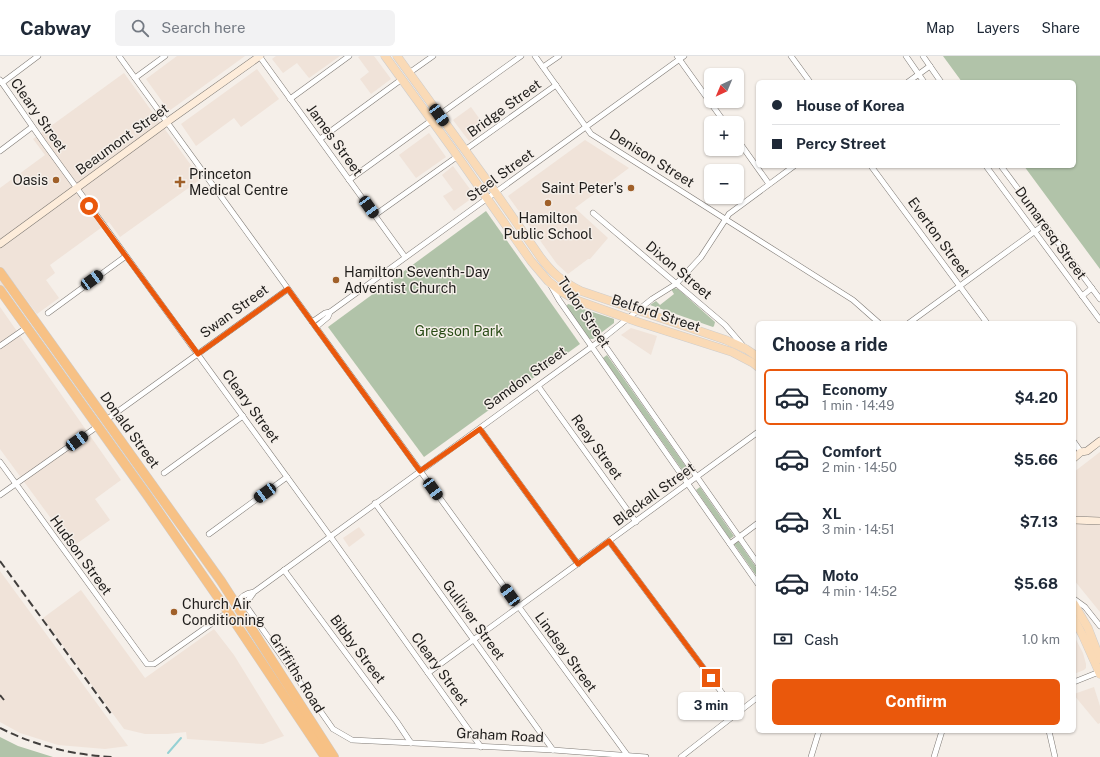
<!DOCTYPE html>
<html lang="en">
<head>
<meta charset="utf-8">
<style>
  body { margin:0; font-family:"Public Sans",sans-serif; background:#f2f2f3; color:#1f2937; height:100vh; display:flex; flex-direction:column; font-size:15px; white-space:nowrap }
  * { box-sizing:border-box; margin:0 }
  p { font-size:13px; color:#747a83 }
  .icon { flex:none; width:22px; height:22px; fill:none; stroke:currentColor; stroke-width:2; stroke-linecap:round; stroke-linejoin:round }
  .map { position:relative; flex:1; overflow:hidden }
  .side { position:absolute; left:756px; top:265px; width:320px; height:412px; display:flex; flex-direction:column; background:#fff; border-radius:6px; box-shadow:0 1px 3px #0004 }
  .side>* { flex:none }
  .top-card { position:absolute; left:756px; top:24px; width:320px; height:88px; border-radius:6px; box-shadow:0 1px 3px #0004; display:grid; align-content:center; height:88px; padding:0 16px; background:#fff }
  .needle { width:26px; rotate:224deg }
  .buttons { position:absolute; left:704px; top:12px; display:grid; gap:8px }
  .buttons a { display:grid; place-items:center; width:40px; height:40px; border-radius:6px; background:#fff; box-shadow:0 1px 3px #0004; font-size:20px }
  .end { position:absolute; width:18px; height:18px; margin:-9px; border:5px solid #ea580c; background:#fff; box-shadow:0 0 0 2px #fff }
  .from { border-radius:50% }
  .bubble { position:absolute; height:28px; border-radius:6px; background:#fff; box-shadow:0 1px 3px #0004; font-size:13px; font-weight:700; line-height:28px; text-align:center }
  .car { position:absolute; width:12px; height:24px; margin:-12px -6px; border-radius:5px; box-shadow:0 0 3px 1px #0007; background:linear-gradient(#222 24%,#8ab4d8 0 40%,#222 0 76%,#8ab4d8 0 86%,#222 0) }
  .top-card b { display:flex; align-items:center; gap:14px; height:38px; font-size:15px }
  .top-card b+b { border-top:1px solid #e0e1e3 }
  .top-card i { width:10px; height:10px; background:#1f2937 }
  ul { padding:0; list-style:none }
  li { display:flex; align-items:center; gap:12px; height:56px; margin:0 8px 6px; padding:0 8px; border:2px solid transparent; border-radius:6px }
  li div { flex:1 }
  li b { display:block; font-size:15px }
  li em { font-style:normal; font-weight:700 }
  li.current { border-color:#ea580c }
  li>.icon { width:36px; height:36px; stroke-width:1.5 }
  h2 { padding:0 16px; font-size:18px; line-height:48px }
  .pay { display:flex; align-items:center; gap:10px; height:44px; padding:0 16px; font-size:15px }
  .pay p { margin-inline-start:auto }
  .button { display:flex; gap:8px; margin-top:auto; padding:8px 16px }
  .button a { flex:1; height:46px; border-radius:6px; background:#ea580c; color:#fff; font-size:16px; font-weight:700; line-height:46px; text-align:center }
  header { display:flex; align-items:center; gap:24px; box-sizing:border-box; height:56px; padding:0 20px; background:#fff; border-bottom:1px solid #e0e1e3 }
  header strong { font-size:19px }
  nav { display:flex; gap:22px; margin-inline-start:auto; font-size:14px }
  .search { width:280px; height:36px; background:#f2f2f3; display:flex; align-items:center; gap:10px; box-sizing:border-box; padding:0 14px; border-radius:6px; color:#747a83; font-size:15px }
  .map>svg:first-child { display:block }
  .built { fill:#f0e3d9 }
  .green { fill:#b1c3a9 }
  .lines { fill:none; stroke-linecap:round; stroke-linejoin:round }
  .stream { stroke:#96d1d4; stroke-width:2 }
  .street-casing { stroke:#7f7a75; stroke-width:6 }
  .secondary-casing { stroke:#7f7a75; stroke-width:8 }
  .primary-casing { stroke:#cecdcd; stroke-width:9 }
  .highway-casing { stroke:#cecdcd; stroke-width:10 }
  .street { stroke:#fff; stroke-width:5 }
  .secondary { stroke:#fdecda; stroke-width:7 }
  .primary { stroke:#fadab6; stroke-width:8 }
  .highway { stroke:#f7c185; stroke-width:9 }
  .rail { stroke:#423f3d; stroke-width:2; stroke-dasharray:8 4; stroke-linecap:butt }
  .route { stroke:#ea580c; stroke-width:5 }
  .poi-dot { fill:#a06029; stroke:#f5efe9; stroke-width:1.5 }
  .labels { text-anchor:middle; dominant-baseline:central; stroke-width:3; stroke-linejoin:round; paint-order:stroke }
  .street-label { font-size:14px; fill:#1e1c1a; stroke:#f5efe9 }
  .poi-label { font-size:14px; fill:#1e1c1a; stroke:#f5efe9; text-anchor:start }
  .park-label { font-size:14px; fill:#2a4c17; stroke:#f5efe9 }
</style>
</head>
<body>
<header>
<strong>Cabway</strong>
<div class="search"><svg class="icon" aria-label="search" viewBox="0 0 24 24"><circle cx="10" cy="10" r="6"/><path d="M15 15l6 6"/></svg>Search here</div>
<nav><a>Map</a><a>Layers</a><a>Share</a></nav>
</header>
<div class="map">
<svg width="1100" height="701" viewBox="0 0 1100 701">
  <rect width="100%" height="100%" fill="#f5efe9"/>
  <g class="built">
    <polygon points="177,0 245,0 169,55 146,23"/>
    <polygon points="276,0 340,0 309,22 297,7 283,17 272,3"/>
    <polygon points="360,0 374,0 391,23 371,38 360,23 369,16 358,1"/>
    <polygon points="257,13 279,43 241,71 234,62 196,90 181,68"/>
    <polygon points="124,17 201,123 120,181 109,166 50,209 55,217 46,224 59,242 37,258 14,227 0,237 0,132 45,99 33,83"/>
    <polygon points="471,51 486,72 469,85 453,64"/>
    <polygon points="429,77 446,101 416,122 399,99"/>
    <polygon points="585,84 629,112 575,152 608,182 590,203 588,203 568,218 557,208 508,140"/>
    <polygon points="453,110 475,140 454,155 443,140 453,134 442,119"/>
    <polygon points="0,251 121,424 95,443 110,464 72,491 0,393"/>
    <polygon points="631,272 657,280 651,299 621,279"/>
    <polygon points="1100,396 1100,556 1074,524 1074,416"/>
    <polygon points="359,471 365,479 349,491 343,482"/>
    <polygon points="0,515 128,690 105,693 58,689 20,677 0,666"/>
    <polygon points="81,534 145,622 214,573 234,599 284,680 263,688 187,683 186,676 168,678 145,678 124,673 43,562"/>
    <polygon points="1074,580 1083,597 1086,608 1086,612 1084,614 1074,618"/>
    <polygon points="1094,631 1100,650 1100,667 1098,668 1074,639 1074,638"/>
  </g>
  <g class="green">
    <polygon points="943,0 1100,0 1100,213 1024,110 1074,110 1074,26 962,26"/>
    <polygon points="486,155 580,288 424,401 328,271"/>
    <polygon points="674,232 678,233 715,266 714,270 713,271 710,270 650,249 656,245 660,249 674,238 671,233"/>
    <polygon points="568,248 614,263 614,267 593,283 590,283 588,281 566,251"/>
    <polygon points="607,299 689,415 685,418 603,302"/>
    <polygon points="700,431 734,480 730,483 696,434"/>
    <polygon points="738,485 758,514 758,522 734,488"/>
    <polygon points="0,681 18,690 53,701 0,701"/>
  </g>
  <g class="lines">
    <polyline class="stream" points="168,697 181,682"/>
    <g class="street-casing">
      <g id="street">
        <polyline points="119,0 519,551 628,700"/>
        <polyline points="535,0 591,78 853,244 879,267"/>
        <polyline points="677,0 725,67"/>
        <polyline points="791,0 810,26"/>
        <polyline points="906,0 924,26"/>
        <polyline points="923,0 941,26"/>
        <polyline points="260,1 405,201"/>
        <polyline points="543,11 559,0"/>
        <polyline points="409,17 433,0"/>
        <polyline points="135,22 165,0"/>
        <polyline points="0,24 44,87 335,487 481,691"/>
        <polyline points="908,26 930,10"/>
        <polyline points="2,27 38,0"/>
        <polyline points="290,43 349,0"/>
        <polyline points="439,59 521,0"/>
        <polyline points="320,83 402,23"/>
        <polyline points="737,83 769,128"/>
        <polyline points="465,94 556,29"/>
        <polyline points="0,95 32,71"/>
        <polyline points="871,110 987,267"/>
        <polyline points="986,110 1100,264"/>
        <polyline points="1001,110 1100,243"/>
        <polyline points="349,124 432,64"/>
        <polyline points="593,157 725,269 744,291"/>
        <polyline points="375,159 458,100"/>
        <polyline points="550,228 559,244 758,528"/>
        <polyline points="1082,240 1092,232"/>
        <polyline points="48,257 126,200"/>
        <polyline points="312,266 325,257 330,256 684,0"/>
        <polyline points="909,267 1045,168"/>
        <polyline points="316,271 328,261 330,256"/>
        <polyline points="601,284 758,508"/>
        <polyline points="0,290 26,272"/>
        <polyline points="538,330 636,466"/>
        <polyline points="106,364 288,233"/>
        <polyline points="480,373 578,508"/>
        <polyline points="1074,386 1081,396"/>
        <polyline points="0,406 147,608 154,608 228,556"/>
        <polyline points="164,417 243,360"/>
        <polyline points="0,439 98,370"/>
        <polyline points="375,447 553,694"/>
        <polyline points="209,478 287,421"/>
        <polyline points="609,485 737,657"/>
        <polyline points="730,488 758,467"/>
        <polyline points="284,514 397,666 411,687"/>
        <path d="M 254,536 C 246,537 240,541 237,548 C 245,549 250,543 254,536 L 601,284 L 652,243 L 676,228 L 701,201 L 729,158 L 794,110"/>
        <polyline points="1074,543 1085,551 1100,570"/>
        <polyline points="244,547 333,673 352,684 553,694 646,701"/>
        <polyline points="428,617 758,376"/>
        <polyline points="1074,626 1099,616"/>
        <polyline points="1049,675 1055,701"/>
        <polyline points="681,701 758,641"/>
        <polyline points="811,701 819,675"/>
        <polyline points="934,701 942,675"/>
      </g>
    </g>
    <g class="secondary-casing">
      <g id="secondary">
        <polyline points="0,188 167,66 260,0"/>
        <polyline points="1074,402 1081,396 1087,395 1100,385"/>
        <polyline points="1074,464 1100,465"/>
      </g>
    </g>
    <g class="primary-casing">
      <g id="primary">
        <polyline points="385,0 451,91 531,205 548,225 562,236 576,244 638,266 732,296 753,307 758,311"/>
        <path d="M 397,0 L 491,130 L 541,202 C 553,218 563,226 581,235 L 726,284 L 746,293 L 758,301"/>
        <polyline points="1074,548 1088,572 1100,603"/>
        <polyline points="1074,563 1083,580 1100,618"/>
      </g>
    </g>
    <g class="highway-casing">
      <g id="highway">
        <polyline points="0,216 221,525 334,701"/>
        <polyline points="0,234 147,439 228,556 325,701"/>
      </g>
    </g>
    <use href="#street" class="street"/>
    <use href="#secondary" class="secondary"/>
    <use href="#primary" class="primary"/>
    <use href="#highway" class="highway"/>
    <g class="rail">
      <polyline points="0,505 112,659"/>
      <polyline points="0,639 4,644"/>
      <path d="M 0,672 C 36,690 73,699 113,701"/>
    </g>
  </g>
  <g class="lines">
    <polyline class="route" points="89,150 198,298 288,233 420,415 480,373 578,508 609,485 711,622"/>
  </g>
  <g class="poi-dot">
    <circle cx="56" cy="124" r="4"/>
    <path d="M178 120h4v4h4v4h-4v4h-4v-4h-4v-4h4z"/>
    <circle cx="631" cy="132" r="4"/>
    <circle cx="548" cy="147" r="4"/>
    <circle cx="336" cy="224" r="4"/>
    <circle cx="174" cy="556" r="4"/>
  </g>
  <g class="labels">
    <g class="street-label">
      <text transform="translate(504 52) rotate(-36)">Bridge Street</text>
      <text transform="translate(39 59) rotate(55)">Cleary Street</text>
      <text transform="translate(122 83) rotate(-36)">Beaumont Street</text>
      <text transform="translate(335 84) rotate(54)">James Street</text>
      <text transform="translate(652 102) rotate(32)">Denison Street</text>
      <text transform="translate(500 119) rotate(-36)">Steel Street</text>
      <text transform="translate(1051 177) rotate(54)">Dumaresq Street</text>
      <text transform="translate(939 181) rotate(54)">Everton Street</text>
      <text transform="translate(679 214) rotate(40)">Dixon Street</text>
      <text transform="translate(234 255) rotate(-36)">Swan Street</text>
      <text transform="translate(584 256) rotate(56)">Tudor Street</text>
      <text transform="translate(656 257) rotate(18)">Belford Street</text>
      <text transform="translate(525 322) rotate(-36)">Samdon Street</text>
      <text transform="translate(251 350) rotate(54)">Cleary Street</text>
      <text transform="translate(130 374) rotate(54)">Donald Street</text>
      <text transform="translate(597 391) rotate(54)">Reay Street</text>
      <text transform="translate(654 438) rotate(-36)">Blackall Street</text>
      <text transform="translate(81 499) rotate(54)">Hudson Street</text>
      <text transform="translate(474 564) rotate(54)">Gulliver Street</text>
      <text transform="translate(358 593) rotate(53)">Bibby Street</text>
      <text transform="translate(566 596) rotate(54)">Lindsay Street</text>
      <text transform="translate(440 613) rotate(54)">Cleary Street</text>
      <text transform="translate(297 617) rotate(58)">Griffiths Road</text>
      <text transform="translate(500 679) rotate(3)">Graham Road</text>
    </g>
    <g class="poi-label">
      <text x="189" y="118">Princeton<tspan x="189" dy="16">Medical Centre</tspan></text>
      <text x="48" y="124" text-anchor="end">Oasis</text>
      <text x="623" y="132" text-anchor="end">Saint Peter's</text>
      <text x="548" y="162" text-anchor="middle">Hamilton<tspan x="548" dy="16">Public School</tspan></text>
      <text x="344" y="216">Hamilton Seventh-Day<tspan x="344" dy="16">Adventist Church</tspan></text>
      <text x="182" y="548">Church Air<tspan x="182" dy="16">Conditioning</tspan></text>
    </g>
    <g class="park-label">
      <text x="459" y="275">Gregson Park</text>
    </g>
  </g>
</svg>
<div class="buttons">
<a><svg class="needle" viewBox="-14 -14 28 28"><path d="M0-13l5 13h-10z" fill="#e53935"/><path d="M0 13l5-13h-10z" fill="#747a83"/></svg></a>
<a>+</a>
<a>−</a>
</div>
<i class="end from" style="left:89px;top:150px"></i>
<i class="end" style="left:711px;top:622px"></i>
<div class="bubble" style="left:678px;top:636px;width:66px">3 min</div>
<i class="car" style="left:439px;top:59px;rotate:144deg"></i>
<i class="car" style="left:369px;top:151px;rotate:144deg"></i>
<i class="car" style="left:92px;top:224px;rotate:54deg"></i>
<i class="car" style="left:77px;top:385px;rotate:54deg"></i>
<i class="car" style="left:433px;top:433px;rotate:144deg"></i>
<i class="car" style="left:265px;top:437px;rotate:234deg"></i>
<i class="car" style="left:510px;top:539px;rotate:324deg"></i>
<div class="top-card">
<b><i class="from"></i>House of Korea</b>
<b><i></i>Percy Street</b>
</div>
<section class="side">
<h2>Choose a ride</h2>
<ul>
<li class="current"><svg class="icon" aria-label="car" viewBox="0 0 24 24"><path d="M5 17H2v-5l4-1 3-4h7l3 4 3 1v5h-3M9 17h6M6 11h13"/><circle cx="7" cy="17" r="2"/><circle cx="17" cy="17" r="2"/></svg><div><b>Economy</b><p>1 min · 14:49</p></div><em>$4.20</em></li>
<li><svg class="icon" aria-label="car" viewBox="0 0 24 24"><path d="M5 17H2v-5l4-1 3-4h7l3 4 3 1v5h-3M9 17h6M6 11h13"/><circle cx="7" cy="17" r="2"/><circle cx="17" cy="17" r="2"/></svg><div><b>Comfort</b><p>2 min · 14:50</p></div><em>$5.66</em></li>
<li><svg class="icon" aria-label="car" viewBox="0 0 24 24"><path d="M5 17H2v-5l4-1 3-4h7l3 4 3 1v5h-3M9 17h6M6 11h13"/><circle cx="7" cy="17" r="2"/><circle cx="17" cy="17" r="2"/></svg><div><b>XL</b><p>3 min · 14:51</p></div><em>$7.13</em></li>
<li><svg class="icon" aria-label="car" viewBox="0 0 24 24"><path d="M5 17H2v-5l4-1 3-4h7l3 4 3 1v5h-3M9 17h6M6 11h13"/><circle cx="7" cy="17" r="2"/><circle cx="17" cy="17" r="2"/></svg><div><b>Moto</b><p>4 min · 14:52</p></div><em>$5.68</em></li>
</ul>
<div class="pay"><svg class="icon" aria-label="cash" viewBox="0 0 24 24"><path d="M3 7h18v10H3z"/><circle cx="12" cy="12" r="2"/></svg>Cash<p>1.0 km</p></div>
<div class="button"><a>Confirm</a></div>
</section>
</div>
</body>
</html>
